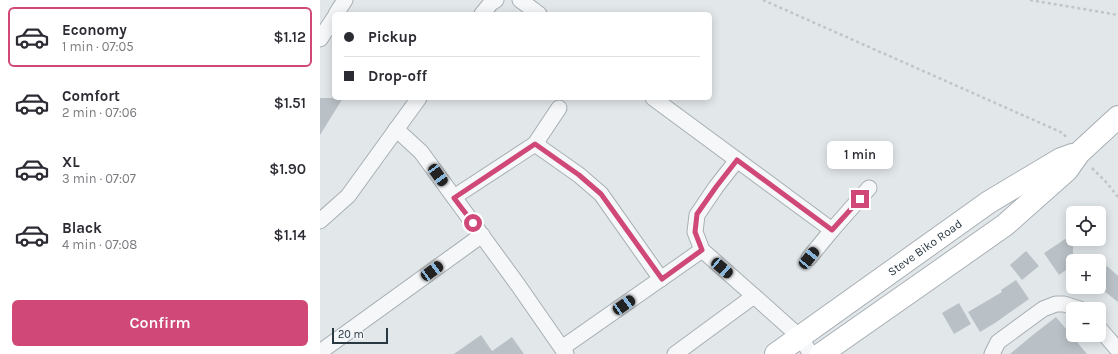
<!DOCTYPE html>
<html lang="en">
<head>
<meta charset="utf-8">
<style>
  body { margin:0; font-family:Karla,sans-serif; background:#f7f7f7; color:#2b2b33; height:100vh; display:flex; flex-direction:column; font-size:15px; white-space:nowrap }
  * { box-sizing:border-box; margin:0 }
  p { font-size:13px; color:#7c7c81 }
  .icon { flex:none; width:22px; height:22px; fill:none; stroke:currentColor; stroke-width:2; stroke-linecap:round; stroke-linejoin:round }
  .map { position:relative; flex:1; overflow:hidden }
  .side { display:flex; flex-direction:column; background:#fff; width:320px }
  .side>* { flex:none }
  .hud { position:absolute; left:12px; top:12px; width:380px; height:88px; border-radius:6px; box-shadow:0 2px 10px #0003; display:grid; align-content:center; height:88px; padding:0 12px; background:#fff }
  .tools { position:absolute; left:746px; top:206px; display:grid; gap:8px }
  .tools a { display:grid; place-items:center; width:40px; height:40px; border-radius:6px; background:#fff; box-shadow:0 2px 10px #0003; font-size:20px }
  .scale { position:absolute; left:12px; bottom:10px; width:56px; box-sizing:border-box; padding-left:4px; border:2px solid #2a3842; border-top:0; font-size:11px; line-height:14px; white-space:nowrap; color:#2a3842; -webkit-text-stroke:3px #f2f5f8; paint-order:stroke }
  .end { position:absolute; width:18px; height:18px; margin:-9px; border:5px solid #cf4877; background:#fff; box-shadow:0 0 0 2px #fff }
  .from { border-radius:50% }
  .bubble { position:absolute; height:28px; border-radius:6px; background:#fff; box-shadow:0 2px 10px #0003; font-size:13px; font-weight:600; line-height:28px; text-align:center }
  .car { position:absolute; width:12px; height:24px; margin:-12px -6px; border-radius:5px; box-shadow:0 0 3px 1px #0007; background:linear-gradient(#222 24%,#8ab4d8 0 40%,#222 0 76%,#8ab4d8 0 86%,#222 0) }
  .hud b { display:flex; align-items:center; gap:14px; height:38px; font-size:15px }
  .hud b+b { border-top:1px solid #e1e1e2 }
  .hud i { width:10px; height:10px; background:#2b2b33 }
  ul { padding:7px 0 0; list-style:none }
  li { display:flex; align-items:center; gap:12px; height:60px; margin:0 8px 6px; padding:0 4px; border:2px solid transparent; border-radius:6px }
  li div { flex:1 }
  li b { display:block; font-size:15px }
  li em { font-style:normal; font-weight:600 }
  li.active { border-color:#cf4877 }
  li>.icon { width:36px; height:36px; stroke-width:1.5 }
  .cta { display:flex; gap:8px; margin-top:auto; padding:8px 12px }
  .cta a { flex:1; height:46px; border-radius:6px; background:#cf4877; color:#fff; font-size:16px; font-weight:600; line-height:46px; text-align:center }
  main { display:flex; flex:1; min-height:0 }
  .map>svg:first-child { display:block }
  .building { fill:#b9c1c7 }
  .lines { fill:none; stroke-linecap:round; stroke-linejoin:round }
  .street-casing { stroke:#a7afb4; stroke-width:17 }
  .secondary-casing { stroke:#a7afb4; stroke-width:24 }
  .path { stroke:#c0c5c9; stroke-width:2.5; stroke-dasharray:3 3; stroke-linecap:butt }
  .street { stroke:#f5f7f9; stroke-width:15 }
  .secondary { stroke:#fff; stroke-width:22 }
  .route { stroke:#cf4877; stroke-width:5 }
  .labels { text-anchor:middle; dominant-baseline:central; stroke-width:3; stroke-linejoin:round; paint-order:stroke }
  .street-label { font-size:12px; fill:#2a3842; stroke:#f2f5f8 }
</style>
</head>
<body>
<main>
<section class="side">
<ul>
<li class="active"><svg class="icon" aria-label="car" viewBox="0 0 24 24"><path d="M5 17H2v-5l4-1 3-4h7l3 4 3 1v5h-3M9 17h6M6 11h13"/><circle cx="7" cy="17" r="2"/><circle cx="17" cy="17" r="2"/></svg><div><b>Economy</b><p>1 min · 07:05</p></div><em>$1.12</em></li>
<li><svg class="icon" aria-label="car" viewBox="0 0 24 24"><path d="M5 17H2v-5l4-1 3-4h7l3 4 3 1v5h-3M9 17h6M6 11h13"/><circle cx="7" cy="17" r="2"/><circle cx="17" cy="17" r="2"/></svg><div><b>Comfort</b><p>2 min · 07:06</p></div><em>$1.51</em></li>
<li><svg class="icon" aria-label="car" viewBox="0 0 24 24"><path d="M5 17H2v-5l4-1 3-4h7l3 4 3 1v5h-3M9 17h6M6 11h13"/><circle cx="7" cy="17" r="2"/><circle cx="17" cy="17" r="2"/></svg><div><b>XL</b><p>3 min · 07:07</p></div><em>$1.90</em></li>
<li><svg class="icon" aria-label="car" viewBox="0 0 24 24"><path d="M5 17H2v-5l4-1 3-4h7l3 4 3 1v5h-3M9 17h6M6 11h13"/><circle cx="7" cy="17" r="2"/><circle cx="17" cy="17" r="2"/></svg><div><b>Black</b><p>4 min · 07:08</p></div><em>$1.14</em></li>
</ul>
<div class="cta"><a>Confirm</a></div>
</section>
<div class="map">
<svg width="798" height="354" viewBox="0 0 798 354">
  <rect width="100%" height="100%" fill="#e2e7ea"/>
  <g class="building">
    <polygon points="0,98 23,98 0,135"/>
    <polygon points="753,234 753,265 739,275 724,253"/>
    <polygon points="706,251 719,266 702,280 690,265"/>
    <polygon points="787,266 798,276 798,302 779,287 779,276"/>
    <polygon points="696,280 709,299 675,323 660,332 648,312 682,292 681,290"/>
    <polygon points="639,303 651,324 634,334 622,313"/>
    <polygon points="736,317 767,354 690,354 714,334"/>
    <polygon points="161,335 172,351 192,337 204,354 134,354"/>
  </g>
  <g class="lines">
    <g class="street-casing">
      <g id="street">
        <polyline points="200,0 219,14"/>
        <polyline points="16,14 25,0"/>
        <polyline points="162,14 171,3 176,0"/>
        <polyline points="0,39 14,18"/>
        <polyline points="333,98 512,230"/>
        <polyline points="76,129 101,152 198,285 246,354"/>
        <polyline points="215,144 239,108"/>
        <polyline points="417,160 396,187 377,215 375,232 382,250 434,296"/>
        <polyline points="134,197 215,144 259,175 281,194 341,279"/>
        <polyline points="0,221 28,196 99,98"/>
        <polyline points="489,258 512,230 549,188"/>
        <polyline points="779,328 798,350"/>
        <polyline points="242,348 382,250"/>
        <polyline points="0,352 162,235"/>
        <polyline points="355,354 434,296 480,337 491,354"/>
        <polyline points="672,354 678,342 723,309 736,304 744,304 760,309"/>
      </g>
    </g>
    <g class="secondary-casing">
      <g id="secondary">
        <path id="s1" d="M 456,354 L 669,202 L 741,159 L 752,155"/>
        <polyline points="501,354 621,270 685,225 747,170 759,153 798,117"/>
      </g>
    </g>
    <g class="path">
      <polyline points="443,0 743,133 746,137"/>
      <polyline points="710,0 798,15"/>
      <polyline points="772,168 787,183 798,197"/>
    </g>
    <use href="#street" class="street"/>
    <use href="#secondary" class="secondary"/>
  </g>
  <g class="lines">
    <polyline class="route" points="153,223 134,198 215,144 259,175 281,194 342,279 382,250 375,232 377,214 396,187 417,160 512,230 540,199"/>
  </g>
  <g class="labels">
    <g class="street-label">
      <text stroke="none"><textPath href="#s1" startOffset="183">Steve Biko Road</textPath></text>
    </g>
  </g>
</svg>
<div class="tools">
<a><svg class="icon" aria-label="locate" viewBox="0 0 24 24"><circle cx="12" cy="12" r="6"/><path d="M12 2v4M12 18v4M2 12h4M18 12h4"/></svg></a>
<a>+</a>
<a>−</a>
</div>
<div class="scale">20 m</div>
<i class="end from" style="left:153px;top:223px"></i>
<i class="end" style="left:540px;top:199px"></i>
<div class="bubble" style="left:507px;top:141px;width:66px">1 min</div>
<i class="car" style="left:118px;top:175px;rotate:144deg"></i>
<i class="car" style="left:489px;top:258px;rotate:39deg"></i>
<i class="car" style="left:402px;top:268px;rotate:131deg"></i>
<i class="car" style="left:112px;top:271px;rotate:54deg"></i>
<i class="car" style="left:304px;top:305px;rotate:55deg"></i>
<div class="hud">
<b><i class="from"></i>Pickup</b>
<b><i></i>Drop-off</b>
</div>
</div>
</main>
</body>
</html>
